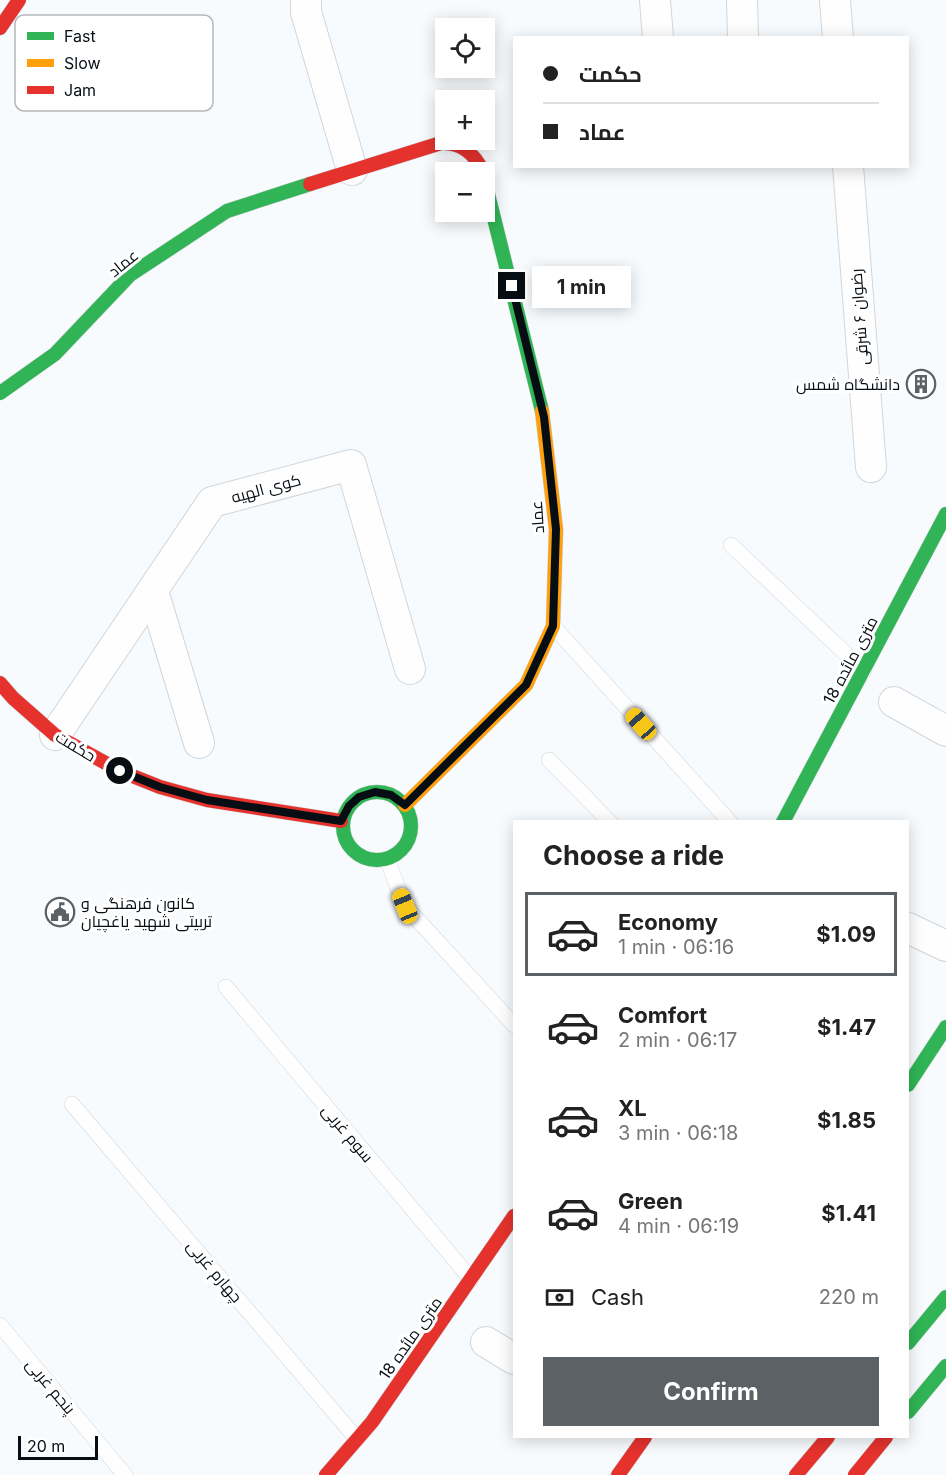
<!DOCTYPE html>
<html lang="en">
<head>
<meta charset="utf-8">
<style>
  body { margin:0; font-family:Inter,Cairo,sans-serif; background:#f2f2f2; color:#222; height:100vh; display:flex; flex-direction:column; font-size:22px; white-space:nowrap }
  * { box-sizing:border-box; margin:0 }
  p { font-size:20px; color:#767676 }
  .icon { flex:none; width:33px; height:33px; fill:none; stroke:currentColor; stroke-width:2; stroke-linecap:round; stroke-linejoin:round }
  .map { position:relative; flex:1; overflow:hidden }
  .sheet { position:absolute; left:513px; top:820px; width:396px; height:618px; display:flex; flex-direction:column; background:#fff; border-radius:0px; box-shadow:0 3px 15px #0003 }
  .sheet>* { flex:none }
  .hud { position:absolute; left:513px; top:36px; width:396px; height:132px; border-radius:0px; box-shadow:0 3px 15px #0003; display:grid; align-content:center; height:132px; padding:0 30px; background:#fff }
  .tools { position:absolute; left:435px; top:18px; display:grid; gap:12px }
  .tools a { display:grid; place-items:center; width:60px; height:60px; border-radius:0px; background:#fff; box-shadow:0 3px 15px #0003; font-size:30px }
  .scale { position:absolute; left:18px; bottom:15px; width:80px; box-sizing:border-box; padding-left:6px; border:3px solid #070e13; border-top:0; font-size:16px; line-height:21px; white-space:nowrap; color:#070e13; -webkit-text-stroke:4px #fff; paint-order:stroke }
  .end { position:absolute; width:27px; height:27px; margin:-14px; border:8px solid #070e13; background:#fff; box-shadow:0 0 0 3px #fff }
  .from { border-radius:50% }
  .bubble { position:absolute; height:42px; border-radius:0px; background:#fff; box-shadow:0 3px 15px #0003; font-size:20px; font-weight:700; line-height:42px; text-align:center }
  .car { position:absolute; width:18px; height:36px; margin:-18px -9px; border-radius:8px; box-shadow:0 0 4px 2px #0007; background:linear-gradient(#f5c518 24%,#345 0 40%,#f5c518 0 76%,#345 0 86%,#f5c518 0) }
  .hud b { display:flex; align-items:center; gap:21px; height:57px; font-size:22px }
  .hud b+b { border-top:2px solid #e0e0e0 }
  .hud i { width:15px; height:15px; background:#222 }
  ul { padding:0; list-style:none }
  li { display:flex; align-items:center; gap:18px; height:84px; margin:0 12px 9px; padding:0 18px; border:3px solid transparent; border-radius:0px }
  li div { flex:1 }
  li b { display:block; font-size:22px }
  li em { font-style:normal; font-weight:700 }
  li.active { border-color:#5b6165 }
  li>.icon { width:54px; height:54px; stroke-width:1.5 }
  h2 { padding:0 30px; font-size:27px; line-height:72px }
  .pay { display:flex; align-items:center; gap:15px; height:66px; padding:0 30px; font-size:22px }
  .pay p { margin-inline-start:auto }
  .button { display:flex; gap:12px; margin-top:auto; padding:12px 30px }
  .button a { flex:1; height:69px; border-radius:0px; background:#5b6165; color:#fff; font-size:24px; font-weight:700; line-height:69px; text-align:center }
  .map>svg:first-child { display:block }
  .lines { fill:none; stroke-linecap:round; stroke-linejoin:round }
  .lane-casing { stroke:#d1d6da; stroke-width:16 }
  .street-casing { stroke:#d1d6da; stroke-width:32 }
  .fast-casing { stroke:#d1d6da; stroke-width:15 }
  .slow-casing { stroke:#d1d6da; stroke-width:15 }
  .jam-casing { stroke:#d1d6da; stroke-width:15 }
  .lane { stroke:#fefeff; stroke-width:15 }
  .street { stroke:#fefeff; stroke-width:30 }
  .fast { stroke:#30b455; stroke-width:14 }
  .slow { stroke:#ff9f0a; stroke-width:14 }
  .jam { stroke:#e5322d; stroke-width:14 }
  .route { stroke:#070e13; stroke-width:8 }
  .labels { text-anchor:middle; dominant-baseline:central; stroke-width:6; stroke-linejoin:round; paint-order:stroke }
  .street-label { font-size:16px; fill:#070e13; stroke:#fff }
  .poi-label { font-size:16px; fill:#070e13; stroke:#fff; text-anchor:end }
  .key { fill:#fff; stroke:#b5b7b8; stroke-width:1.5 }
  .key-label { font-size:16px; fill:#070e13 }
</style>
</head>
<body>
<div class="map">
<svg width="946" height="1475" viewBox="0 0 946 1475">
  <rect width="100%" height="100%" fill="#f8fbfd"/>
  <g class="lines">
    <g class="lane-casing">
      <g id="lane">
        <polyline points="731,545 864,671"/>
        <polyline points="553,626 730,822"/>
        <polyline points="549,760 610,822"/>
        <polyline points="387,859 405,906 514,1025"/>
        <polyline points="226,987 471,1279"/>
        <polyline points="72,1104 357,1439"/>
        <polyline points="0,1325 125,1475"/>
      </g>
    </g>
    <g class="street-casing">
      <g id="street">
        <polyline points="306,0 306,12 352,170"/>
        <polyline points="655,0 658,38"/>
        <polyline points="742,0 743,38"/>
        <polyline points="835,0 838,38"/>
        <polyline points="848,166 871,467"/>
        <polyline points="153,591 199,743"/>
        <polyline points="894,702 946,731"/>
        <polyline points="55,735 212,502 351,465 410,669"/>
        <polyline points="908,928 946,946"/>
        <polyline points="486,1342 514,1359"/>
      </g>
    </g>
    <g class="fast-casing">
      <g id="fast">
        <polyline points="484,178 542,411"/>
        <polyline points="0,393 55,354 130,275 227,211 310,184"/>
        <circle cx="377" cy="826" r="34"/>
        <polyline points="783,822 946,514"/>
        <polyline points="908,1085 946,1027"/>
        <polyline points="908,1343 946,1297"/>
        <polyline points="908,1412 946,1366"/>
      </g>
    </g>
    <g class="slow-casing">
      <polyline id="slow" points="405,805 526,685 553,626 556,529 542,411"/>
    </g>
    <g class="jam-casing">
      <g id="jam">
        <polyline points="0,28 19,0"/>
        <path d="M 310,184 L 441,143 C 461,142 475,154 483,172"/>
        <polyline points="0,683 13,698 55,735 120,771 160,787 207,800 341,821"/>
        <polyline points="326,1475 372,1422 514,1216"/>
        <polyline points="618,1475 645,1437"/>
        <polyline points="796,1475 828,1437"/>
        <polyline points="855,1475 886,1437"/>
      </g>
    </g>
    <use href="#lane" class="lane"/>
    <use href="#street" class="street"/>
    <use href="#fast" class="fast"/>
    <use href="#slow" class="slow"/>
    <use href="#jam" class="jam"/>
  </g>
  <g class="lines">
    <polyline class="route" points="120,771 160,787 207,800 341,821 349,806 359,797 375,792 391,795 405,805 526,685 553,626 556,529 544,417 512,286"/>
  </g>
  <defs>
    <g id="building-ring" transform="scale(1.5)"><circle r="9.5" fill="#fff" stroke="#5b6165" stroke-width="1.5"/><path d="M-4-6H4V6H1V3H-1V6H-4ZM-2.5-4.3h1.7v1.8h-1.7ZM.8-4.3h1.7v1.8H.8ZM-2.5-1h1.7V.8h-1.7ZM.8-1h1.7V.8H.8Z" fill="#5b6165"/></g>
    <g id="civic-ring" transform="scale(1.5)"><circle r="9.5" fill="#fff" stroke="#5b6165" stroke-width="1.5"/><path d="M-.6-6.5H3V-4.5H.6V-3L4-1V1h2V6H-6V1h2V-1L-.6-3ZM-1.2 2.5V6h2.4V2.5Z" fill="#5b6165"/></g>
  </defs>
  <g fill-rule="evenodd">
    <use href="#building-ring" x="921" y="384"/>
    <use href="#civic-ring" x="60" y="912"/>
  </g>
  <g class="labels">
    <g class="street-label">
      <text transform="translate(123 263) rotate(-39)">عماد</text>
      <text transform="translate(859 317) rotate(-94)">رضوان ۶ شرقی</text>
      <text transform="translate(266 488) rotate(-15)">کوی الهیه</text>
      <text transform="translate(537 517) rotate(-94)">عماد</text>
      <text transform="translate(850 660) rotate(-62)">18 متری مائده</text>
      <text transform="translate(76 746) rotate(31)">حکمت</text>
      <text transform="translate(348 1133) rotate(50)">سوم غربی</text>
      <text transform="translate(215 1271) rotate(50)">چهارم غربی</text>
      <text transform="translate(410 1338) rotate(-55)">18 متری مائده</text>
      <text transform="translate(51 1386) rotate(50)">پنجم غربی</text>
    </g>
    <g class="poi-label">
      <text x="900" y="384">دانشگاه شمس</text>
      <text x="81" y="903" text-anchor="start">کانون فرهنگی و<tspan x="81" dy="18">تربیتی شهید یاغچیان</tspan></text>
    </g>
  </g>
  <rect x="15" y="15" width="198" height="96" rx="9" class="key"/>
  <rect x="27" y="32" width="27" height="8" fill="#30b455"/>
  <rect x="27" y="59" width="27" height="8" fill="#ff9f0a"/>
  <rect x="27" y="86" width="27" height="8" fill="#e5322d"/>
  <g class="key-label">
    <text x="64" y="42">Fast</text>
    <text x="64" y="69">Slow</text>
    <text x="64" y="96">Jam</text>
  </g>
</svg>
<div class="tools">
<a><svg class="icon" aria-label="locate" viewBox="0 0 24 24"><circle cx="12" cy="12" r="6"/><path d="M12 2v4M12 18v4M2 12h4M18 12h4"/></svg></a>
<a>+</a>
<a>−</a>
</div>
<div class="scale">20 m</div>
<i class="end from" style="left:120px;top:771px"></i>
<i class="end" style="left:512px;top:286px"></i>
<div class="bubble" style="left:532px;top:266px;width:99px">1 min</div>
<i class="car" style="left:641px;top:724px;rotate:318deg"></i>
<i class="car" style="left:405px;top:906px;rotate:338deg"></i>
<div class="hud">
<b><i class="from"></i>حکمت</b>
<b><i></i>عماد</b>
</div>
<section class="sheet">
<h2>Choose a ride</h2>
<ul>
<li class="active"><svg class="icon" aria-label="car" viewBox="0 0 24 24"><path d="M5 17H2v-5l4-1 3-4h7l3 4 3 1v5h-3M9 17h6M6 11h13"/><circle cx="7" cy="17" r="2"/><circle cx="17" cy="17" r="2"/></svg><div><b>Economy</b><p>1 min · 06:16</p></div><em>$1.09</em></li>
<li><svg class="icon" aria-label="car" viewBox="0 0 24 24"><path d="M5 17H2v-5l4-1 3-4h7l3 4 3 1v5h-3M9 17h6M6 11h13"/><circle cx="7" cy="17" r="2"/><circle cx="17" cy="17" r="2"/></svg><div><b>Comfort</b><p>2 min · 06:17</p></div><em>$1.47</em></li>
<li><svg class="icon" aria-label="car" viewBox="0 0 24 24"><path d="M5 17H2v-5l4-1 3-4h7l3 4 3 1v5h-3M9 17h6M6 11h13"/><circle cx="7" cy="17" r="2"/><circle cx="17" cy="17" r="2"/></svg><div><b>XL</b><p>3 min · 06:18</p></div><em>$1.85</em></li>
<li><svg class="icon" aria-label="car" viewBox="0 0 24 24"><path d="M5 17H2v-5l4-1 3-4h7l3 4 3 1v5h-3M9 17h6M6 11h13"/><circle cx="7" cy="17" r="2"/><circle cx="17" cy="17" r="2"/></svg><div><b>Green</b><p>4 min · 06:19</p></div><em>$1.41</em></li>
</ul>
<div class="pay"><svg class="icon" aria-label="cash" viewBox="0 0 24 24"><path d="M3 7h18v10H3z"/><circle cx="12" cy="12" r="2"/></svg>Cash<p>220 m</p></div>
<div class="button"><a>Confirm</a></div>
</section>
</div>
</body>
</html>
